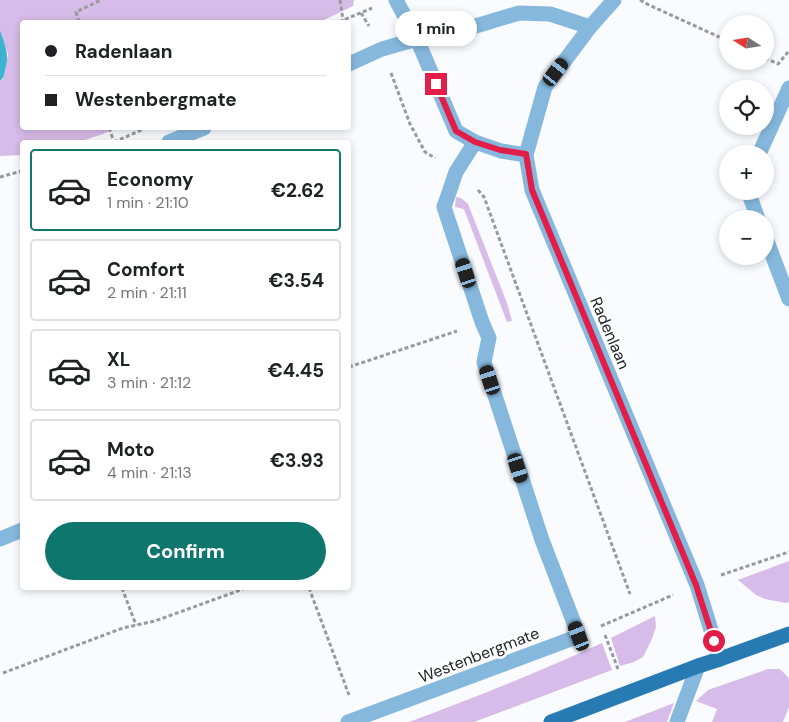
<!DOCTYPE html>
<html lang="en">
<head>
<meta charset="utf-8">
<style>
  body { margin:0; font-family:"DM Sans",sans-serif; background:#f2f2f2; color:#202124; height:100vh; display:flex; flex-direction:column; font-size:19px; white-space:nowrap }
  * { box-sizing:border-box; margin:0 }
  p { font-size:16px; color:#757577 }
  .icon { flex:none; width:28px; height:28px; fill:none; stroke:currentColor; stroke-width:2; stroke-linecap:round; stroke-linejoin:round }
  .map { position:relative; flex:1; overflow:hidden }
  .side { position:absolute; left:20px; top:140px; width:331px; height:450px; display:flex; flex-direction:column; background:#fff; border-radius:5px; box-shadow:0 2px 8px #0003 }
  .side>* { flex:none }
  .top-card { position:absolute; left:20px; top:20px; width:331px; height:110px; border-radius:5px; box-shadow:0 2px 8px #0003; display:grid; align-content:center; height:110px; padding:0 25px; background:#fff }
  .needle { width:32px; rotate:282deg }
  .fabs { position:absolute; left:719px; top:15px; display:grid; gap:10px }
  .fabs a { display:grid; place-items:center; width:55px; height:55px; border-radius:50%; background:#fff; box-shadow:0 2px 8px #0003; font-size:25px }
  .end { position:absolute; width:22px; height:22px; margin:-11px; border:6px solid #e11d48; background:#fff; box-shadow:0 0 0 2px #fff }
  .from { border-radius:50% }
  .bubble { position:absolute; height:35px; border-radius:18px; background:#fff; box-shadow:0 2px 8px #0003; font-size:16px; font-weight:700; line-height:35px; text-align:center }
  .car { position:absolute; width:15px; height:30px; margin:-15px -8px; border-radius:6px; box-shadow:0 0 4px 1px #0007; background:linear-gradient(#222 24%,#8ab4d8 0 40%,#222 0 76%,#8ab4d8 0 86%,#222 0) }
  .top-card b { display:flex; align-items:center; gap:18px; height:48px; font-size:19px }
  .top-card b+b { border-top:1px solid #e0e0e0 }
  .top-card i { width:12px; height:12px; background:#202124 }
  ul { padding:9px 0 0; list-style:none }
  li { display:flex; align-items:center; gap:15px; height:82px; margin:0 10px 8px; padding:0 15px; border:2px solid #e0e0e0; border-radius:5px }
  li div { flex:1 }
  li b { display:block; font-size:19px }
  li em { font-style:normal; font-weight:700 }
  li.on { border-color:#0f766e }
  li>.icon { width:45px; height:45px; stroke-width:1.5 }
  .button { display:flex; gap:10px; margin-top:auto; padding:10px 25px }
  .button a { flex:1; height:58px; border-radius:30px; background:#0f766e; color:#fff; font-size:20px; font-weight:700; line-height:58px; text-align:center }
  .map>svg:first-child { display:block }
  .green { fill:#d7bbe8 }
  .water { fill:#3eb2d1 }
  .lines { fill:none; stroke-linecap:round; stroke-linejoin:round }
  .path { stroke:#989a9f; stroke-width:3; stroke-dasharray:4 2.5; stroke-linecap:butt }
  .minor { stroke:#86b8de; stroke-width:15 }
  .major { stroke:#277bb2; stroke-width:15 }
  .route { stroke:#e11d48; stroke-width:6 }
  .labels { text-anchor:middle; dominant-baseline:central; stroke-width:5; stroke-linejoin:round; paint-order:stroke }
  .street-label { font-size:16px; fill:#21232a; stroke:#fff }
</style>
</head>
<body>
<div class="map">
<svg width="789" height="722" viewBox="0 0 789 722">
  <rect width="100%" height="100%" fill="#f9fbfe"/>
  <g class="green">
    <polygon points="0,0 354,0 353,6 320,22 22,22 22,128 116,128 103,134 79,142 22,142 22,155 0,156 0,81 3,79 8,54 0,30"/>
    <polygon points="456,197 461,198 468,204 507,303 512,321 507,322 464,209 455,207"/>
    <polygon points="789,561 789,602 786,603 765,599 756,595 738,580"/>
    <polygon points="655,616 656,627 651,641 643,657 634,662 620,666 611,638"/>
    <path d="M 602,643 L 612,670 L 474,722 L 409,722 C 474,698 539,672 602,643 Z"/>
    <polygon points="768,669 780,669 788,677 789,680 789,707 783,722 712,722 717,709 696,701 708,690"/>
    <polygon points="674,703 667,722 625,722"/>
  </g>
  <path class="water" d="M 0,30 C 5,45 10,55 5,70 C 4,75 4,78 0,81 Z"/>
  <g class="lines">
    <g class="path">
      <polyline points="340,0 343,20"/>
      <polyline points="640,0 649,5 728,41"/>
      <polyline points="361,13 369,26"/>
      <polyline points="79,22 76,12 101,0"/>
      <polyline points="339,22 372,8"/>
      <polyline points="765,58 778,64 789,51"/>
      <polyline points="391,73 410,124 425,152 435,158"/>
      <polyline points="109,128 114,142"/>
      <polyline points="114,142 146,128"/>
      <polyline points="0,177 22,171"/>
      <polyline points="478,190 484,197 630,594"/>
      <polyline points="349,367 457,331"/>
      <polyline points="721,575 789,552"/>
      <polyline points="122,588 136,625"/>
      <polyline points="309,588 349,695"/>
      <polyline points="601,626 673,595"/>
      <polyline points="605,635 618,669"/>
      <polyline points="3,673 123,628 155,621 246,588"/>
    </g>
    <g class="minor">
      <polyline points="396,0 417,39 456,131 475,142 501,151 526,155"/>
      <polyline points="614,0 590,27 545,87 526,155 532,190 697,585 720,659"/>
      <polyline points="349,64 382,49 417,39 469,28 519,13 550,14 590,27"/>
      <polyline points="169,142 204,128"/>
      <polyline points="759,154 789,88"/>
      <polyline points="748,191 758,219"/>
      <polyline points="765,236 789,299"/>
      <polyline points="0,539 22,530"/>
      <polyline points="348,722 579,636 542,540 484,362 489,338 482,322 444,207 456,172 475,142"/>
      <polyline points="677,722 698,666"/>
    </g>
    <polyline class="major" points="551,722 698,666 720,659 789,634"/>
  </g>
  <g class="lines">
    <polyline class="route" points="436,84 456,131 475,142 500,150 526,154 532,190 696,585 714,641"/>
  </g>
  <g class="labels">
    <g class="street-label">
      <text transform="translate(610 333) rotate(67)">Radenlaan</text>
      <text transform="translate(479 655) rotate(-21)">Westenbergmate</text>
    </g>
  </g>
</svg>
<div class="fabs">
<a><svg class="needle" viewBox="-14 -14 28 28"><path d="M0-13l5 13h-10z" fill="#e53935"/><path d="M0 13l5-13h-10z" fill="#757577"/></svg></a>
<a><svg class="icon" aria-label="locate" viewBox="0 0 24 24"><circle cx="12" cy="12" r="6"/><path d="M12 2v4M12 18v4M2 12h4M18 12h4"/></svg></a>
<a>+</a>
<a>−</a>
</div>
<i class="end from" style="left:714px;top:641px"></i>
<i class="end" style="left:436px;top:84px"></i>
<div class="bubble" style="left:395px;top:11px;width:82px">1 min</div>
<i class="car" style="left:556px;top:72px;rotate:37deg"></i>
<i class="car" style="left:466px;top:273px;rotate:342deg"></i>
<i class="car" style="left:490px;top:380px;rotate:342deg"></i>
<i class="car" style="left:518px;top:468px;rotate:162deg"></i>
<i class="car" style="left:579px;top:636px;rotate:339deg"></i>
<div class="top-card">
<b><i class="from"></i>Radenlaan</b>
<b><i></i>Westenbergmate</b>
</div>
<section class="side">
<ul>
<li class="on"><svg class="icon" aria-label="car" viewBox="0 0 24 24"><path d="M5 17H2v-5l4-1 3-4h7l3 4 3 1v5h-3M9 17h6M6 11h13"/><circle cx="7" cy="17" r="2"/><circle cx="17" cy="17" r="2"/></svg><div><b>Economy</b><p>1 min · 21:10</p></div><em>€2.62</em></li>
<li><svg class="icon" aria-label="car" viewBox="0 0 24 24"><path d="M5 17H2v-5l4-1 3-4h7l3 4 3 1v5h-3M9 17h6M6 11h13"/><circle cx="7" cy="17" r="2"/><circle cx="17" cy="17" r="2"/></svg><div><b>Comfort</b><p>2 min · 21:11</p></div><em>€3.54</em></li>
<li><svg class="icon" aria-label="car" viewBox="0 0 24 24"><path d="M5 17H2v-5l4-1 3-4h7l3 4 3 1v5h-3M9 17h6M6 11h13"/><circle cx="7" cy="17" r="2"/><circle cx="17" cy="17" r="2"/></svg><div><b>XL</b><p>3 min · 21:12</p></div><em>€4.45</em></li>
<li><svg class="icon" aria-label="car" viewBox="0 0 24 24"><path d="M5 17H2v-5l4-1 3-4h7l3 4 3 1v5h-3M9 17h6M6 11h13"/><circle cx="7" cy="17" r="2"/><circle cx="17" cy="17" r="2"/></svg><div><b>Moto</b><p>4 min · 21:13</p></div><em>€3.93</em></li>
</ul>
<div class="button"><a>Confirm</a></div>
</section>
</div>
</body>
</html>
